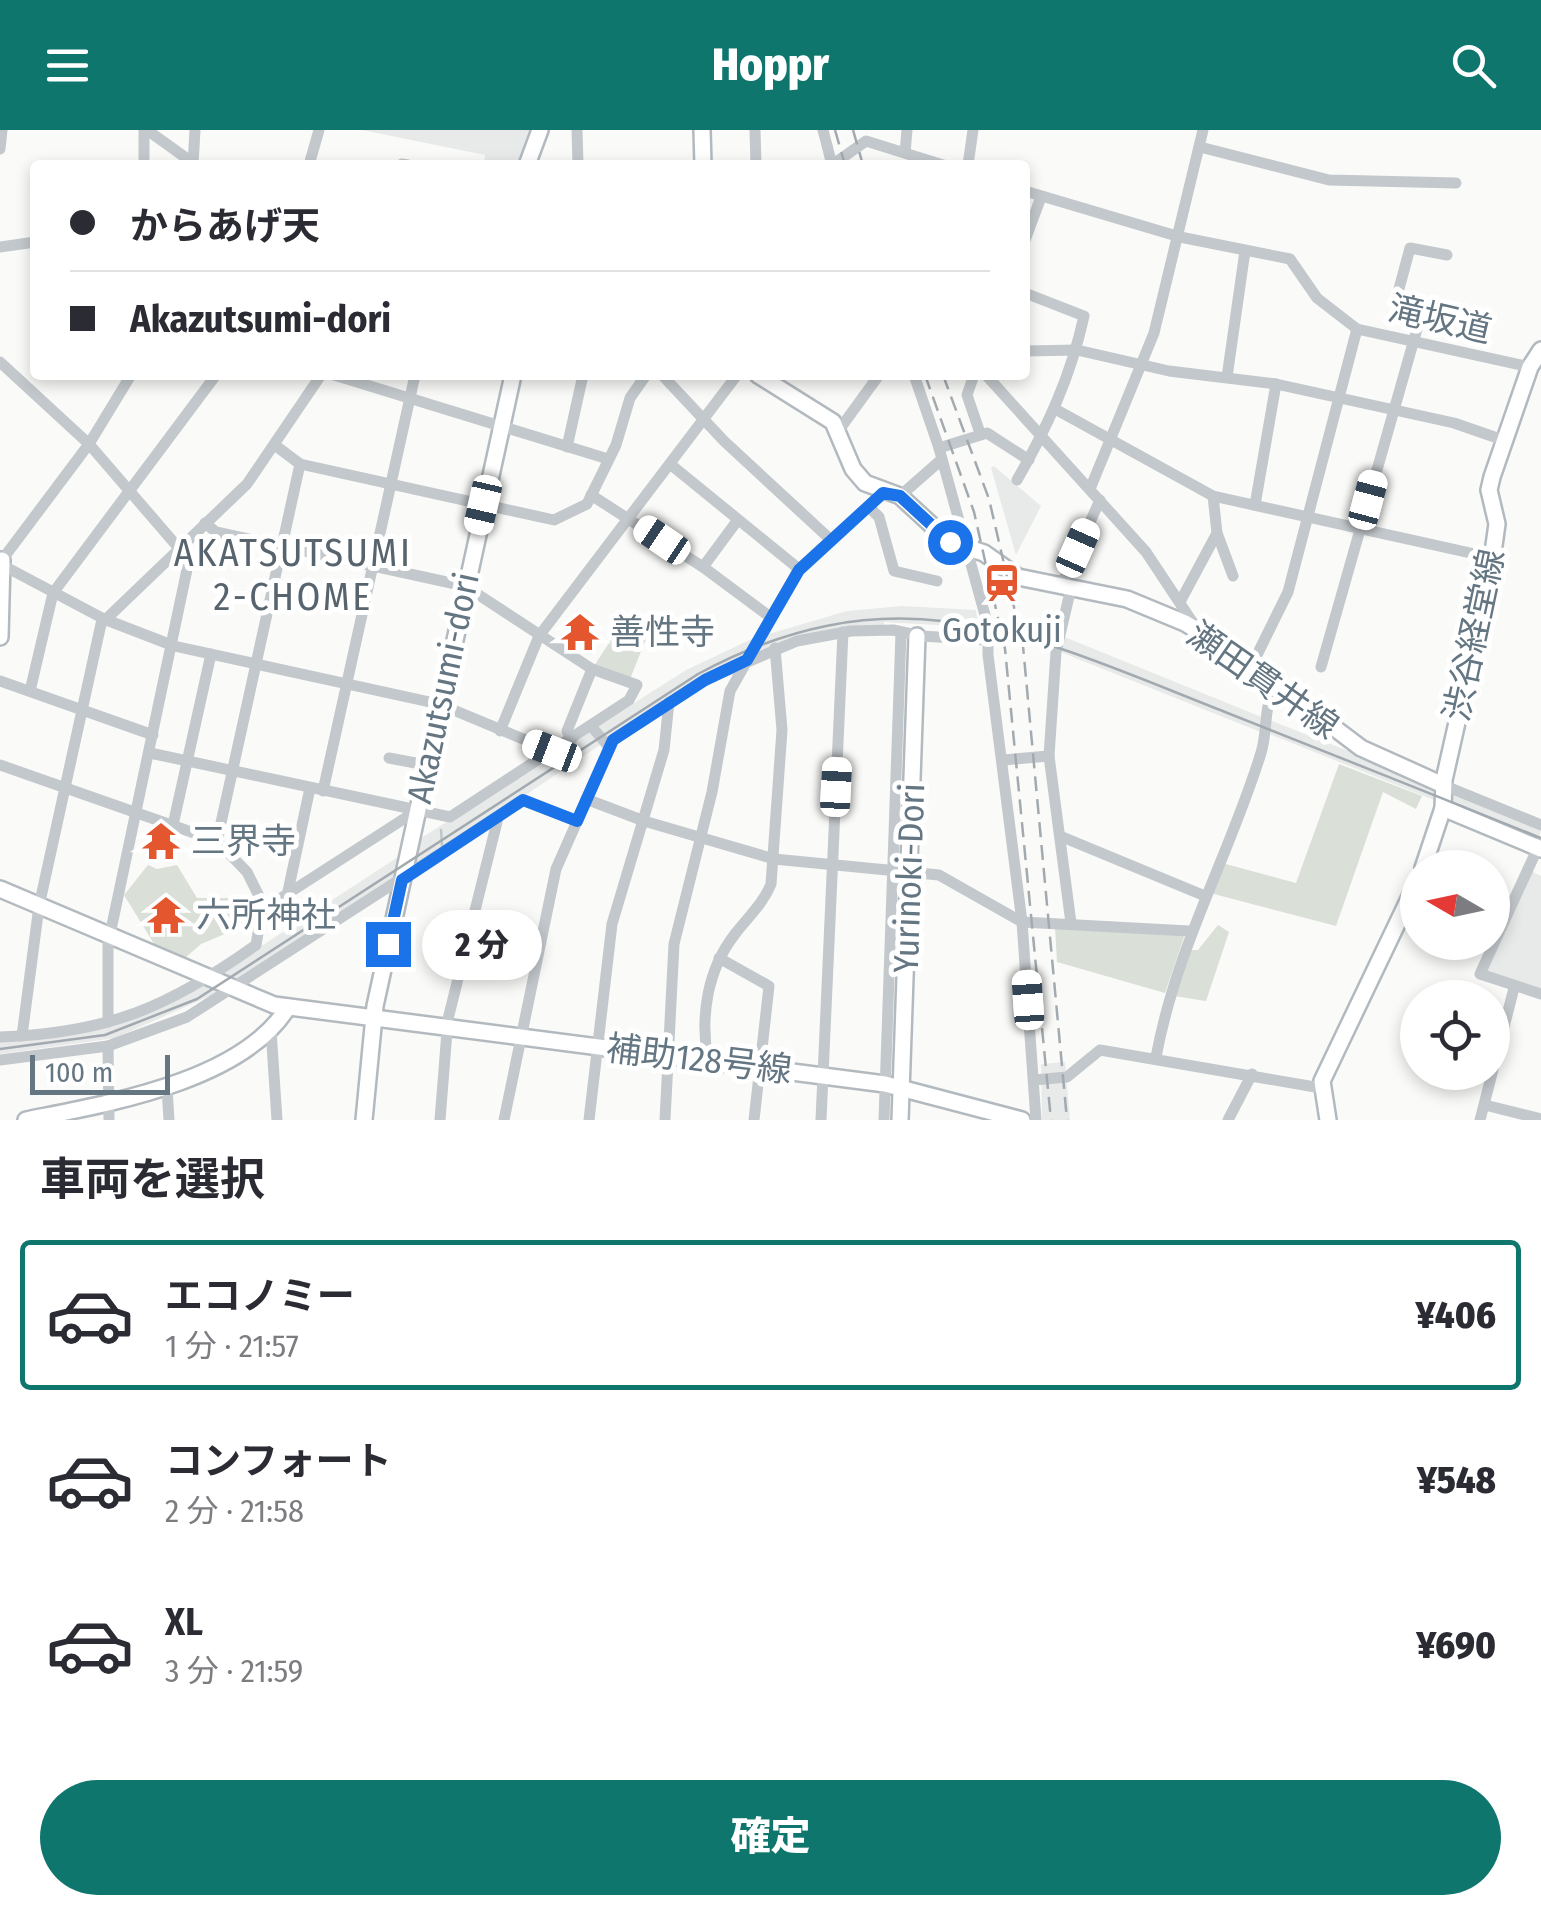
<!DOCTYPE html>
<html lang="ja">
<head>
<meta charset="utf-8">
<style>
  body { margin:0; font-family:"Fira Sans Condensed","Noto Sans JP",sans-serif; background:#f2f2f3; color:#2b2b33; height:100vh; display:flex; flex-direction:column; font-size:38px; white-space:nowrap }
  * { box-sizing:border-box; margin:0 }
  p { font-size:32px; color:#7c7c81 }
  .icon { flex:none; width:55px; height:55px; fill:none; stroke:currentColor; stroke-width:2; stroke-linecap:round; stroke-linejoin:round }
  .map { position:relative; height:990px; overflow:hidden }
  .panel { display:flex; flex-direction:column; background:#fff; flex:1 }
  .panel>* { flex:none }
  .guide { position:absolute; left:30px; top:30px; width:1000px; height:220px; border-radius:10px; box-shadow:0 5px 15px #0003; display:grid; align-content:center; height:220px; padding:0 40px; background:#fff }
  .needle { width:65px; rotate:279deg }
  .buttons { position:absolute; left:1400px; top:720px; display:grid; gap:20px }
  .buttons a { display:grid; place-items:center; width:110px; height:110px; border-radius:50%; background:#fff; box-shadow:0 5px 15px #0003; font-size:50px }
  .scale { position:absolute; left:30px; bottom:25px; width:140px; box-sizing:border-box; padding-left:10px; border:5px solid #657683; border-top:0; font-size:28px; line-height:35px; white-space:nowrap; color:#657683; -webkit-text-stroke:8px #fff; paint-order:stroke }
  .end { position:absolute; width:45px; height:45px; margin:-22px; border:12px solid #1a73e8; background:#fff; box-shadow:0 0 0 5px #fff }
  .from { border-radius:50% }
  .bubble { position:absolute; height:70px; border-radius:35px; background:#fff; box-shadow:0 5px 15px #0003; font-size:32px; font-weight:800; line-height:70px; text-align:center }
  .car { position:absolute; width:30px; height:60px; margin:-30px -15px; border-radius:12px; box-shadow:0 0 8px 2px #0007; background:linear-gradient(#fff 24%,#345 0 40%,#fff 0 76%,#345 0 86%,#fff 0) }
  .guide b { display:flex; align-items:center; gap:35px; height:95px; font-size:38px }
  .guide b+b { border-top:2px solid #e1e1e2 }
  .guide i { width:25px; height:25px; background:#2b2b33 }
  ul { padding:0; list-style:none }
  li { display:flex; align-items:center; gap:30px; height:150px; margin:0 20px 15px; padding:0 20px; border:5px solid transparent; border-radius:10px }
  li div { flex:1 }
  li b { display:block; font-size:38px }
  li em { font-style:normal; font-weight:800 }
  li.selected { border-color:#0f766e }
  li>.icon { width:90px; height:90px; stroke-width:1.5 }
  h2 { padding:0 40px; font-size:45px; line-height:120px }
  .button { display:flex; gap:20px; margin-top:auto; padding:20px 40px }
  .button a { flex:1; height:115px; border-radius:60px; background:#0f766e; color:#fff; font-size:40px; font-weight:800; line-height:115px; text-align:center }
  header { display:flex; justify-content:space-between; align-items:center; height:130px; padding:0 40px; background:#0f766e; color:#fff; font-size:45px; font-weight:800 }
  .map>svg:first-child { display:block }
  .built { fill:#e8e9e9 }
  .green { fill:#dadfd7 }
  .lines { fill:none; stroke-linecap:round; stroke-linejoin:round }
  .stream { stroke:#bbc7cb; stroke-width:2.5 }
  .secondary-casing { stroke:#b3babf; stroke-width:20 }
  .street { stroke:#c3c8cc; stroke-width:11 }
  .secondary { stroke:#fff; stroke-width:15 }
  .tram { stroke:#a2aab0; stroke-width:2.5 }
  .rail { stroke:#a2aab0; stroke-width:2.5; stroke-dasharray:15 8; stroke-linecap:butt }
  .route { stroke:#1a73e8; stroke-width:12 }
  .labels { text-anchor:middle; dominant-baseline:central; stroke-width:10; stroke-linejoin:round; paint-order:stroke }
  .street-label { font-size:35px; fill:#657683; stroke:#fff }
  .poi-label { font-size:35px; fill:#657683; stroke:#fff; text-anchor:start }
  .neighbourhood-label { font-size:38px; letter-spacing:2.5px; fill:#57646e; stroke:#fff }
</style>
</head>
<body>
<header><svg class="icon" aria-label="menu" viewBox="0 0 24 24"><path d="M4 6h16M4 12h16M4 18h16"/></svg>Hoppr<svg class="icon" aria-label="search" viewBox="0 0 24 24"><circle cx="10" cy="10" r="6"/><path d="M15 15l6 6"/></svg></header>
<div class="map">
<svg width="1541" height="990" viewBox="0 0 1541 990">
  <rect width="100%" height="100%" fill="#fafaf8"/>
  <g class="built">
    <polygon points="362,0 531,0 520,35 484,35 485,25"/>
    <polygon points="994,336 1041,376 1016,425 991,338"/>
    <polygon points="902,476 976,480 978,495 972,502 954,496 884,492 883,497 779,513 755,522 762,506 847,481"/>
    <polygon points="1062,506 1264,588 1263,603 1058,521"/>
    <polygon points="754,508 744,527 608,610 598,596 686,540"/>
    <polygon points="1267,589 1430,653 1437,658 1439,672 1267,603"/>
    <polygon points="589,602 600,615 411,742 418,710"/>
    <polygon points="1448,661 1541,699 1539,709 1535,713 1449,673"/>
    <polygon points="398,727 393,749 234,853 217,845"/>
    <polygon points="1531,741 1541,746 1541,860 1486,845 1485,838"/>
    <polygon points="203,855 219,862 115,908 0,924 0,909 52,907"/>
    <polygon points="1065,932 1070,990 1042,990 1041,934"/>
  </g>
  <g class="green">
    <polygon points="626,487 648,504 630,549 594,536"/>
    <polygon points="1339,634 1422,666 1416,679 1383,662 1336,796 1210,763 1222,733 1296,753"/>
    <polygon points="148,735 157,739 177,735 197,768 229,768 257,776 258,790 201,814 184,829 156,817 124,765"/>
    <polygon points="1218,795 1229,802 1206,871 1174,866 1191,820 1198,820"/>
    <polygon points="1055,797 1181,803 1184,807 1165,863 1057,832"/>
  </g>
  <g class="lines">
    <polyline class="stream" points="441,700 442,716"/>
    <g class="secondary-casing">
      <g id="secondary">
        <polyline points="702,0 703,35"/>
        <polyline points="527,35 540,0"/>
        <polyline points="758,245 833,292 853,339 865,353 900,366 950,412 984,423 1018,447 1127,469 1185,493 1242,528 1361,618 1443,655"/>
        <polyline points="0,507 2,430"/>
        <polyline points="1443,678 1541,719"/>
        <polyline points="1423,738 1443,678 1444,650 1489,451 1497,394 1489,360 1492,347 1530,237 1541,220"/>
        <polyline points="0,759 274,875 885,954 1022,990"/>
        <path d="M 26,990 C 105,974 242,952 288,877"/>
        <polyline points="364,990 375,876 513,245"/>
        <polyline points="900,990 917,506"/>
        <polyline points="1328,990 1322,951 1418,750"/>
      </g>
    </g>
    <g class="street">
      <polyline points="147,0 196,35"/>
      <polyline points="577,0 578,35"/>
      <polyline points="755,0 756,35"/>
      <polyline points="823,0 832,35"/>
      <polyline points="1200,17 1329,50 1456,53"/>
      <polyline points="0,19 2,0"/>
      <polyline points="905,23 907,0"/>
      <polyline points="402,34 408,35"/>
      <polyline points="144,35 144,0"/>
      <polyline points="193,35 195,0"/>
      <polyline points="309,35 319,0"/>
      <polyline points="832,35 866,11 943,35"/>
      <polyline points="968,35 973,0"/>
      <polyline points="1025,61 1180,107 1290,129 1317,168 1357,199 1530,237"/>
      <polyline points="1025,110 1041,67"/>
      <polyline points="0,117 35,112"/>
      <polyline points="1025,221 1077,220 1169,241 1276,254 1454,293 1506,311"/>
      <polyline points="0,232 89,314 189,430 108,814 108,892"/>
      <polyline points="334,245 608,329"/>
      <polyline points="662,245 724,311 831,410"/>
      <polyline points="914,245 939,318 988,496 988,525 1022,792 1036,990"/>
      <polyline points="974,245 967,265 980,303"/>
      <polyline points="986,245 1146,422 1195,496"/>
      <polyline points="1227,247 1245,121"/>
      <polyline points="1055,279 1213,366 1493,428"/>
      <polyline points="839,300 879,245"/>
      <polyline points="276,316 300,334 554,390 587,374 616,315 630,268 646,245"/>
      <polyline points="567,317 583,245"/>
      <polyline points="939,318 987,303 1029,330"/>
      <polyline points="670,334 799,439"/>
      <path d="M 1017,350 C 1047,298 1071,246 1084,186 L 1025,163"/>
      <polyline points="1090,359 1154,203 1203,0"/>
      <polyline points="591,365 703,437 769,486"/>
      <polyline points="900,366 941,330"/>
      <polyline points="1213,366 1217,403 1233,446"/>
      <polyline points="1255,375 1276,254"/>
      <polyline points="870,378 879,387 894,441 937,451"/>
      <polyline points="2,430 89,314 131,245"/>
      <polyline points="4,436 104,489 174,516 439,574 552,621"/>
      <polyline points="703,437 737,391"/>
      <polyline points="1061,456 1100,370"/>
      <polyline points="1180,472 1217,403"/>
      <polyline points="1252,535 1288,462 1357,199"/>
      <polyline points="1321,537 1423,178 1396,170 1410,118 1447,125"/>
      <polyline points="0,551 153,605"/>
      <polyline points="30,561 53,463 216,245"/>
      <polyline points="591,596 609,617"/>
      <polyline points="500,601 539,506 737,245"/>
      <polyline points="572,609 567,601 592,539"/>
      <polyline points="150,623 450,687 629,570 637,555 592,539 465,456 216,402 205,393"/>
      <polyline points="389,628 426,635"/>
      <polyline points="1003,630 1049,626"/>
      <path d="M 0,635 L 217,711 L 247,742 L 263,774 L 256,815 C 169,877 109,903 0,907"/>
      <polyline points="1443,655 1541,695"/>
      <polyline points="323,661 415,245"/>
      <polyline points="586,669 644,691 774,729 939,745 1022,792 1189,801"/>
      <polyline points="173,695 211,524"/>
      <polyline points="1060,706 1205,766"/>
      <polyline points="217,711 300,334"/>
      <polyline points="1540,713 1480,844 1541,864"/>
      <polyline points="287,766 310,658"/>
      <polyline points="264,779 416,681"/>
      <polyline points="1071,793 1049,626 1056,522 1071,458"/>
      <polyline points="719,828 769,856 754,990"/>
      <polyline points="271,900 277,990"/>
      <polyline points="22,906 39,776 101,494 247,354 321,245"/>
      <polyline points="108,916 109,990"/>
      <path d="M 1156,927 C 1177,815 1228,729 1261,623 C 1268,600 1263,578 1275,557"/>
      <polyline points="0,930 108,916 187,887 523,670 577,691"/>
      <path d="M 708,931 C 700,887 707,840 735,804 C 748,787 763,774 771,754 L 782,600 L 775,518"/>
      <polyline points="1034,950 1067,947 1100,920 1321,958"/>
      <polyline points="167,958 169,990"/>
      <polyline points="1485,975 1541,989"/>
      <polyline points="440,990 448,889 498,688"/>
      <polyline points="504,990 556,739 613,610 705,550 797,511 851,501 893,500 921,506 987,510"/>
      <polyline points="589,990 612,794 664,620 669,572"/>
      <polyline points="665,990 674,814 712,662 730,561 799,439 883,363"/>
      <polyline points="821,990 843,502"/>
      <polyline points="884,990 901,503"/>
      <polyline points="1228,990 1252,944"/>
      <polyline points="1480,990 1514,858"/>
    </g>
    <use href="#secondary" class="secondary"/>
    <path class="tram" d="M 0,919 L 105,905 L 197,869 L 698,544 C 899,436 1032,506 1225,582 C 1330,623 1436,666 1541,708"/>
    <g class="rail">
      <polyline points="835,0 845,35"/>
      <polyline points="853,0 863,35"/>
      <polyline points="925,245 974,382 1005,519 1051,990"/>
      <polyline points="943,245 989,369 1023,516 1067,990"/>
    </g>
  </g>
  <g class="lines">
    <polyline class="route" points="388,814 402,750 523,670 577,691 613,610 705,550 747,530 799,440 883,363 900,366 950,412"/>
  </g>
  <defs>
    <g id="station-bare" transform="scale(3)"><path d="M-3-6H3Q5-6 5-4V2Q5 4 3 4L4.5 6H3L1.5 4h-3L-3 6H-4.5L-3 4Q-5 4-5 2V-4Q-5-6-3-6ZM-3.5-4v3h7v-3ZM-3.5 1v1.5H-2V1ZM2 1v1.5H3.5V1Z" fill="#e4572e" stroke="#fff" stroke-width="2.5" paint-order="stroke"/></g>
    <g id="temple-bare" transform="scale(3)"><path d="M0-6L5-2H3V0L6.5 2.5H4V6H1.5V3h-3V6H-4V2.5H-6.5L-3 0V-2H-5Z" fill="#e4572e" stroke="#fff" stroke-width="2.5" paint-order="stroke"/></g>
  </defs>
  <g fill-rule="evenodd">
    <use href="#station-bare" x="1002" y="453"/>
    <use href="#temple-bare" x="580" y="502"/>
    <use href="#temple-bare" x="161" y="711"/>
    <use href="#temple-bare" x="166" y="785"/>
  </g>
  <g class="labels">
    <g class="street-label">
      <text transform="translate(1440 189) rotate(13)">滝坂道</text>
      <text transform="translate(1474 505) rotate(-78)">渋谷経堂線</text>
      <text transform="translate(1263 550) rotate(35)">瀬田貫井線</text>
      <text transform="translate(443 558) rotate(-78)">Akazutsumi-dori</text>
      <text transform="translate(909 748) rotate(-88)">Yurinoki-Dori</text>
      <text transform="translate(699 929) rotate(7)">補助128号線</text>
    </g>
    <g class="poi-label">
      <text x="1002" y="500" text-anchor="middle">Gotokuji</text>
      <text x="610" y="502">善性寺</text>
      <text x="191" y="711">三界寺</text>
      <text x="196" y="785">六所神社</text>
    </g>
    <g class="neighbourhood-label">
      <text x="293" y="423">AKATSUTSUMI<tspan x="293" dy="44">2-CHOME</tspan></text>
    </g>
  </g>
</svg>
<div class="buttons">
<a><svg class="needle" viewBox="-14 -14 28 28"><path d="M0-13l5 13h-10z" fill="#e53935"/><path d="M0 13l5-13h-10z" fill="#7c7c81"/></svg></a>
<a><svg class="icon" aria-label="locate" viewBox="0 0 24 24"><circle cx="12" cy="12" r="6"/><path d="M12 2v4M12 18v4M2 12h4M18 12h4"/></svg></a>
</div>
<div class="scale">100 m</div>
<i class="end from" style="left:950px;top:412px"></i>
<i class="end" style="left:388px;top:814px"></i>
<div class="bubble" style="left:422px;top:780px;width:120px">2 分</div>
<i class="car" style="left:1368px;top:370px;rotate:15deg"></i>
<i class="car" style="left:483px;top:375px;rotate:193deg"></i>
<i class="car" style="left:662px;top:410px;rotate:304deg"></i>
<i class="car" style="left:1078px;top:418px;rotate:24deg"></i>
<i class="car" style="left:552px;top:621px;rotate:291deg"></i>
<i class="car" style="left:836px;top:657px;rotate:3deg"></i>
<i class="car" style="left:1028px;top:870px;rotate:356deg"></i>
<div class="guide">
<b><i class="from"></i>からあげ天</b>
<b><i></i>Akazutsumi-dori</b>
</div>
</div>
<section class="panel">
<h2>車両を選択</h2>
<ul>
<li class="selected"><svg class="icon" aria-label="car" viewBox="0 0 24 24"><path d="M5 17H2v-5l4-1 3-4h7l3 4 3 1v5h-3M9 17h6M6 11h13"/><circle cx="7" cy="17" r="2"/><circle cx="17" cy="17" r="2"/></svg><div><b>エコノミー</b><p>1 分 · 21:57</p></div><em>¥406</em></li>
<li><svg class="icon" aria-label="car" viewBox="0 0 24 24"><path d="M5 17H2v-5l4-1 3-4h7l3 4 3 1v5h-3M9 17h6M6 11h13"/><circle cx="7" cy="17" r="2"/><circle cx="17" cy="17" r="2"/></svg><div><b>コンフォート</b><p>2 分 · 21:58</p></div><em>¥548</em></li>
<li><svg class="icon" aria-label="car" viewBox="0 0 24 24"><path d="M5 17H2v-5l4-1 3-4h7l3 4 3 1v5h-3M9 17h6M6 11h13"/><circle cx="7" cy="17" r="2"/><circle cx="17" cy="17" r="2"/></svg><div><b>XL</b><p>3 分 · 21:59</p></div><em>¥690</em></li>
</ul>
<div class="button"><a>確定</a></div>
</section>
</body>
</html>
